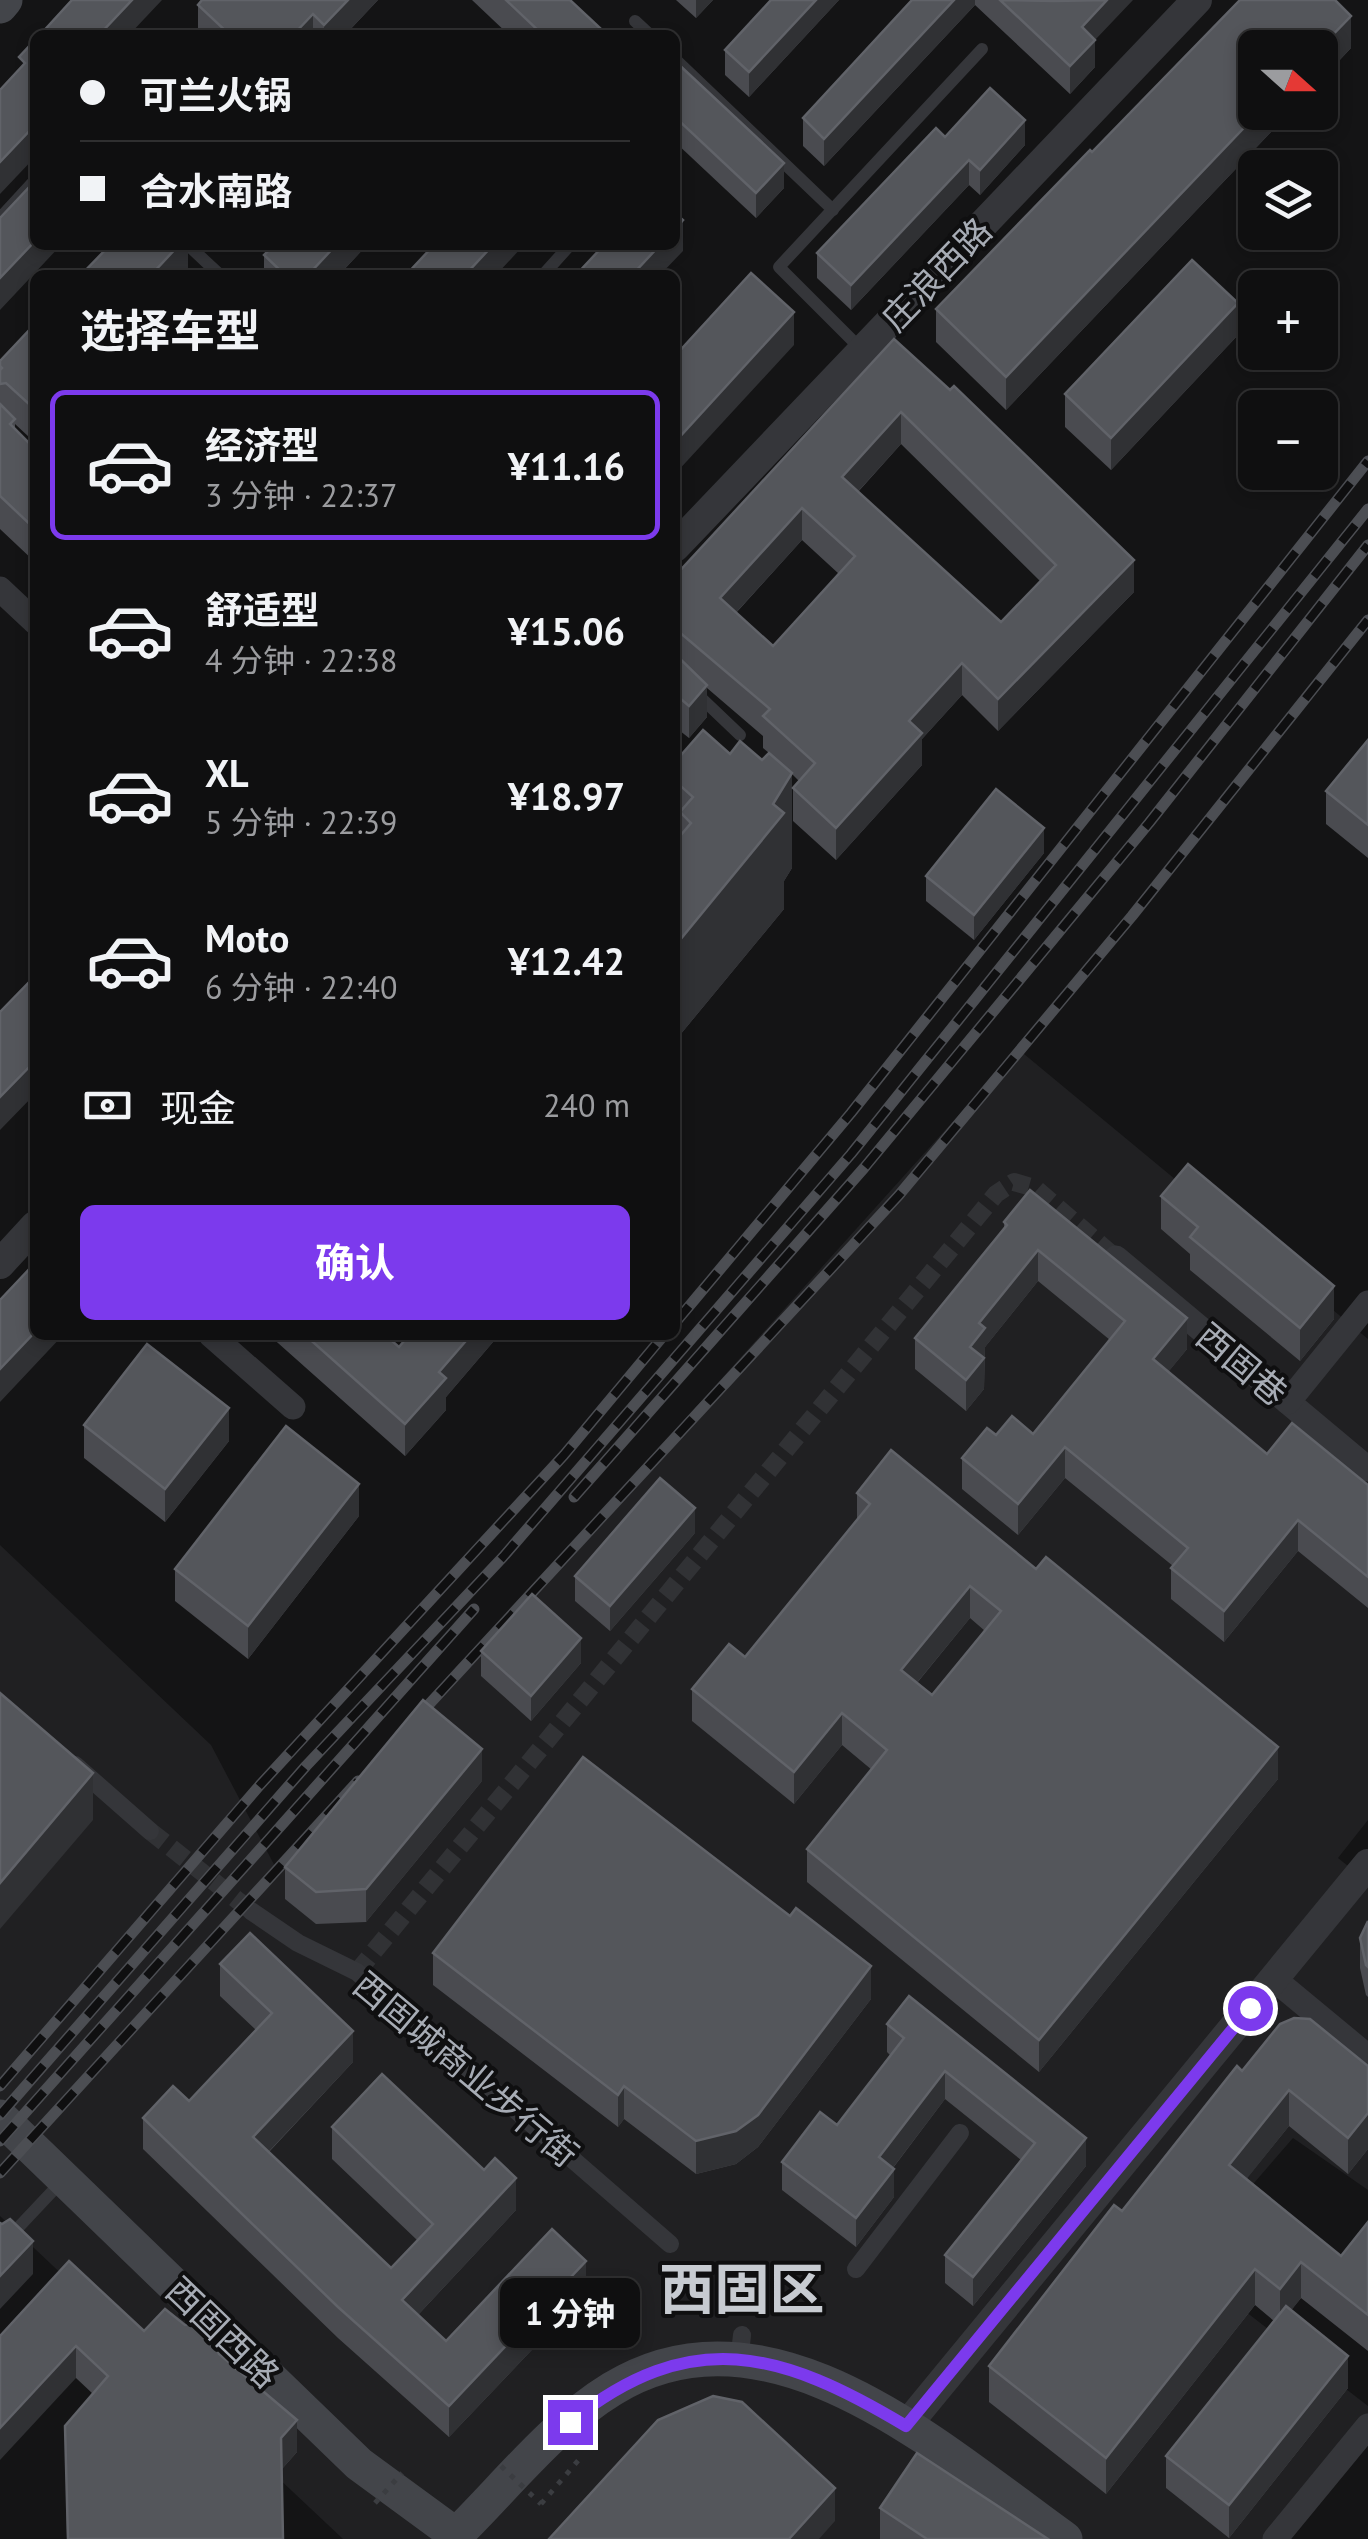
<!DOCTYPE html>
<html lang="zh">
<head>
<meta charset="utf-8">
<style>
  body { margin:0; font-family:"PT Sans","Noto Sans SC",sans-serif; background:#1d1d1e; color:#f1f3f6; height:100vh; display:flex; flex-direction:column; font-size:38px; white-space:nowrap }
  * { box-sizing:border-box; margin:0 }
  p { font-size:32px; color:#9b9c9f }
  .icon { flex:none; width:55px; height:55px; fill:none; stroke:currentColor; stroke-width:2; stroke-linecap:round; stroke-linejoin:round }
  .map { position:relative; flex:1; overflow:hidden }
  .details { position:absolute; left:30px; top:270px; width:650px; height:1070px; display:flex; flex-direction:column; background:#0f0f10; border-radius:15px; box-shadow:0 5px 15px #0003,0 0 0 2px #2f2f30 }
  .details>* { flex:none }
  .guide { position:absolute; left:30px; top:30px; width:650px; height:220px; border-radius:15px; box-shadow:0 5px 15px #0003,0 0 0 2px #2f2f30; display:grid; align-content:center; height:220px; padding:0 50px; background:#0f0f10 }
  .needle { width:65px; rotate:111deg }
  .fabs { position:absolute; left:1238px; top:30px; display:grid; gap:20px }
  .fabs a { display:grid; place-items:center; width:100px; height:100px; border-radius:15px; background:#0f0f10; box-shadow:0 5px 15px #0003,0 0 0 2px #2f2f30; font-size:50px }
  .end { position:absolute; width:45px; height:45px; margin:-22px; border:12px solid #7c3aed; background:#fff; box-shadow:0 0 0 5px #fff }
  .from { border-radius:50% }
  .bubble { position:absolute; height:70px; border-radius:15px; background:#0f0f10; box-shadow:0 5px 15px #0003,0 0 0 2px #2f2f30; font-size:32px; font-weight:700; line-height:70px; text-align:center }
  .guide b { display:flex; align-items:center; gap:35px; height:95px; font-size:38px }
  .guide b+b { border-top:2px solid #2f2f30 }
  .guide i { width:25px; height:25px; background:#f1f3f6 }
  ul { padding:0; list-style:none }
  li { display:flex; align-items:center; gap:30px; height:150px; margin:0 20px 15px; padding:0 30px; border:5px solid transparent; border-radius:15px }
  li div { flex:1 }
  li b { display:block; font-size:38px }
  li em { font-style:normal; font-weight:700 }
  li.current { border-color:#7c3aed }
  li>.icon { width:90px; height:90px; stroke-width:1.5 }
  h2 { padding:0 50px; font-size:45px; line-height:120px }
  .pay { display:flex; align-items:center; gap:25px; height:110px; padding:0 50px; font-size:38px }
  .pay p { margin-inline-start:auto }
  .button { display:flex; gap:20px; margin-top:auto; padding:20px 50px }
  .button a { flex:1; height:115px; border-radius:15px; background:#7c3aed; color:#fff; font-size:40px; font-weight:700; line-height:115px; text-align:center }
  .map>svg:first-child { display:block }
  .built { fill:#202022 }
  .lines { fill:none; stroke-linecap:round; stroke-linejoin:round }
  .pedestrian-tunnel { stroke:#313235; stroke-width:18; stroke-dasharray:18 9; stroke-linecap:butt }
  .path { stroke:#3b3d41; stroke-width:5; stroke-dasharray:5 8; stroke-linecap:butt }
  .service { stroke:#35363a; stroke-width:12 }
  .pedestrian { stroke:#35363a; stroke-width:18 }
  .minor { stroke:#35363a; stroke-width:25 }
  .tertiary { stroke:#35363a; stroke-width:30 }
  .secondary { stroke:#43454a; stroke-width:35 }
  .rail-casing { stroke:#4c4e53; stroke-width:11 }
  .rail { stroke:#0f0f10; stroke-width:8; stroke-dasharray:22; stroke-linecap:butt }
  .path-bridge { stroke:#3b3d41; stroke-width:5; stroke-dasharray:5 8; stroke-linecap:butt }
  .wall { fill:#4a4b50; fill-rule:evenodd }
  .shaded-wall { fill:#303134 }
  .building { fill:#54565b; stroke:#616369; stroke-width:2.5; fill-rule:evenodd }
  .route { stroke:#7c3aed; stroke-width:12 }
  .labels { text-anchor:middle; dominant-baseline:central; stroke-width:8; stroke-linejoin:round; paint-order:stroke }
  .street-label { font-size:35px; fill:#a7acb5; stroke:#0f0f10 }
  .town-label { font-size:55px; font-weight:bold; fill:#c7cbd1; stroke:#0f0f10 }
</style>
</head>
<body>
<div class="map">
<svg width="1368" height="2539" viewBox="0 0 1368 2539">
  <rect width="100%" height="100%" fill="#141415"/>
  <polygon class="built" points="1018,1049 1368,1339 1368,1820 1338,1858 1368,1882 1368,2190 1293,2138 1184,2264 1368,2406 1368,2422 1280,2539 343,2539 0,2216 0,1545 211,1745 278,1872"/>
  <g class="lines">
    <g class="pedestrian-tunnel">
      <polyline points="150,1831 251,1911"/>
      <polyline points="357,1972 996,1194 1014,1182 1035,1188 1116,1258"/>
    </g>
    <polyline class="path" points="541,2504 582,2456"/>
    <g class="service">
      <polyline points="635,21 650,35"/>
      <polyline points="675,59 833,210"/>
      <polyline points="0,218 35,180"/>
      <polyline points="188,245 220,275"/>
      <polyline points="543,275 570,245"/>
      <polyline points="861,349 779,267 982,49"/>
      <polyline points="675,673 740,735"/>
      <polyline points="0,2247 63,2180"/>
    </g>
    <g class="pedestrian">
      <polyline points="75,1765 150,1831"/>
      <polyline points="251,1911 298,1943 357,1972 670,2244"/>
      <polyline points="856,2269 960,2133"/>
      <polyline points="739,2362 742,2335"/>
    </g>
    <g class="minor">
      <polyline points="0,589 35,622"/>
      <polyline points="1116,1258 1368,1469"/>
      <polyline points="211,1335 293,1407"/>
      <polyline points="1288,1402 1368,1303"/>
      <polyline points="1274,1979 1368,2057"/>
      <polyline points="1275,2539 1368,2426"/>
    </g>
    <g class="tertiary">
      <polyline points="675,547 1197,0"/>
      <polyline points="0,1264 35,1226"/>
      <polyline points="906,2426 1368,1864"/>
    </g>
    <g class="secondary">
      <polyline points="0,6 5,0"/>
      <path d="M 0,2117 L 359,2464 L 456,2535 C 505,2487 553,2425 612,2389 C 770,2292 943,2452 1065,2539"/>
    </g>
    <g class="rail-casing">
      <g id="rail">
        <polyline points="675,1323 851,1113 1368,461"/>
        <polyline points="574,1497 864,1168 1149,823 1368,545"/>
        <polyline points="409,1726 899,1195 1132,916 1368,620"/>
        <polyline points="0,2086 260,1785 564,1455 664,1335"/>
        <polyline points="0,2115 306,1766 503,1557 851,1154 1368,509"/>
        <polyline points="0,2141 474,1609"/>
        <polyline points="0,2173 358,1781"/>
      </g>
    </g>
    <use href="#rail" class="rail"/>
    <g class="path-bridge">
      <polyline points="501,2466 541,2504"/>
      <polyline points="375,2503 402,2473"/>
    </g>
  </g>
  <g class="wall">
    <polygon points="378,0 345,35 198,35 198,5"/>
    <polygon points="472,0 570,0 601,35 509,35"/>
    <polygon points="676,0 713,0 696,18"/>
    <polygon points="771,0 839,0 749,97 725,75 725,50"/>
    <polygon points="912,0 1053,0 1095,40 1095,67 1070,94 975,5 824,166 803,146 803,118"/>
    <polygon points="1240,0 1335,0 1351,16 1351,48 1320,81 1320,48 1255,48 1255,112 1290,112 1006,410 936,342 936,309 1090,150 1092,152"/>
    <polygon points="675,61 784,188 756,218 675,142"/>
    <polygon points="945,137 1025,145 980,195 969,185 851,310 817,278 817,253"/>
    <polygon points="367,245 339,275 264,275 264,255"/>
    <polygon points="35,324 29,437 15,424 15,430 35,449 35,562 0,529 0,361"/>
    <polygon points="1238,335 1111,470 1065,427 1065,394"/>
    <path d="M 894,339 L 1134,592 L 998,731 L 962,695 L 922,739 L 922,765 L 836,860 L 793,821 L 793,788 L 799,781 L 792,774 L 792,868 L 784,881 L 784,909 L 675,1041 L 675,762 L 730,754 L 762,760 L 769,753 L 763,748 L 763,736 L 707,688 L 707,717 L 689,738 L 675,727 L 675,576 ZM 901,444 L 1040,581 L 1001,622 L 858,492 ZM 802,540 L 839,574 L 773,646 L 736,613 Z"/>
    <polygon points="1368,740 1368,858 1326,824 1326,791"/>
    <polygon points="35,764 35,803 32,800 32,768"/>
    <polygon points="1044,853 974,940 926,901 926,876"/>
    <polygon points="1161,1196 1334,1319 1300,1361 1190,1270 1190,1254 1161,1229"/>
    <polygon points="1004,1222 1187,1349 1168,1372 1267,1454 1368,1485 1368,1608 1298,1551 1224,1642 1171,1599 1171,1568 1173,1566 1065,1478 1018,1535 962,1489 962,1458 996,1435 1033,1434 1110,1340 1038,1281 985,1347 984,1389 966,1411 915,1369 915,1338 1004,1229"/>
    <polygon points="269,1335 385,1335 399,1347 409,1335 499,1335 446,1397 446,1410 405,1456"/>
    <polygon points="84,1425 229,1441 165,1522 84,1458"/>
    <path d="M 857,1493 L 1278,1779 L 1039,2072 L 807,1882 L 807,1849 L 872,1770 L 842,1745 L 794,1804 L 692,1721 L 692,1689 L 745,1657 L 857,1521 ZM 970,1618 L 985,1631 L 932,1695 L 917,1683 Z"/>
    <polygon points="359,1516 248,1659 175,1601 175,1569"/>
    <polygon points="695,1533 610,1631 575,1601 575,1576"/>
    <polygon points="481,1651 581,1663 531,1721 481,1676"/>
    <polygon points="482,1781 366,1922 316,1924 285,1899 285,1867"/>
    <polygon points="1368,1921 1368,1997 1366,1995 1360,1968 1360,1938"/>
    <polygon points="433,1953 871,1999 758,2147 736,2164 696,2174 624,2119 618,2127 433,1985"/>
    <polygon points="220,1964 353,2062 269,2152 391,2268 417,2240 332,2159 332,2127 516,2210 418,2315 446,2341 586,2293 449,2437 338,2338 143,2149 143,2118 189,2101 256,2030 220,1996"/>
    <polygon points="887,2024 1086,2166 973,2306 945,2283 945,2255 1021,2160 945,2099 893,2168 894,2197 856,2247 782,2190 782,2162 837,2125 890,2055 887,2052"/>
    <polygon points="1368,2066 1368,2149 1348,2174 1289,2126 1246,2179 1341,2256 1368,2222 1368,2351 1301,2298 1291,2310 1348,2388 1229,2538 1166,2488 1166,2456 1274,2321 1255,2305 1106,2494 989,2402 989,2366 1242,2071"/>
    <polygon points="144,2331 219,2354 297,2452 282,2469 283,2539 67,2539 65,2426 93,2394 76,2378 0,2336"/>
    <polygon points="880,2508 1048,2539 880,2539"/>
  </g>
  <g class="shaded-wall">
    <polygon points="132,0 162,0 129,35 99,35"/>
    <polygon points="348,0 378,0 345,35 324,35 324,25"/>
    <polygon points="696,0 713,0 696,18"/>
    <polygon points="816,0 839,0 749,97 749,72"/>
    <polygon points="954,0 975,0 975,5 824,166 824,139"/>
    <polygon points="1107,0 1133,0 1095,40 1095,67 1070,94 1070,66 1082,27"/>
    <polygon points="313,14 313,35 293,35"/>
    <polygon points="1351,16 1351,48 1320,81 1320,48"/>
    <polygon points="35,102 35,157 0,194 0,162"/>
    <polygon points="1259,112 1290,112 1006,410 1006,377"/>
    <polygon points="1025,120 1025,145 980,195 980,170"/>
    <polygon points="969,160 969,185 851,310 851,285"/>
    <polygon points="784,163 784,188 756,218 756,193"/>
    <polygon points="683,220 683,251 660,275 632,275 660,245 675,245 675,229"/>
    <polygon points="35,241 35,245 61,245 0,310 0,278"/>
    <polygon points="179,245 188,245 188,268 181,275 151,275"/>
    <polygon points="336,245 367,245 339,275 308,275"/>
    <polygon points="493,245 524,245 496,275 465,275"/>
    <polygon points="1238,303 1238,335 1111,470 1111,438"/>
    <polygon points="794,312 794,345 675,474 675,442"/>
    <polygon points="35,398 35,430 29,437 29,404"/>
    <polygon points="901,412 901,444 842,509 842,477"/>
    <polygon points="802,508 802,540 720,630 720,598"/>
    <polygon points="1134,560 1134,592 998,731 998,699"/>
    <polygon points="962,663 962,695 922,739 922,765 836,860 836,828 909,721"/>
    <polygon points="707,685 707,717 689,738 689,706"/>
    <polygon points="792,773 792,868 784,881 784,909 675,1041 675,946 773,804"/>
    <polygon points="1044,828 1044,853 974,940 974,915"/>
    <polygon points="35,1061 35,1094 0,1130 0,1097"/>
    <polygon points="1038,1250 1038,1281 985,1347 984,1389 966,1411 966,1380 970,1347 979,1323"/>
    <polygon points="1334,1286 1334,1319 1300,1361 1300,1328"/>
    <polygon points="1187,1318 1187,1349 1153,1391 1153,1359"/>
    <polygon points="35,1332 35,1335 63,1335 0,1402 0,1369"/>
    <polygon points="471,1335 499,1335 446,1397 446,1410 405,1456 405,1424 439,1372"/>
    <polygon points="229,1408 229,1441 165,1522 165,1489"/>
    <polygon points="1065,1447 1065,1478 1018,1535 1018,1504"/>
    <polygon points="359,1484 359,1516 248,1659 248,1626"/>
    <polygon points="695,1508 695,1533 610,1631 610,1606"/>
    <polygon points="1298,1520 1298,1551 1224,1642 1224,1611"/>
    <polygon points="970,1586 970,1618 901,1702 901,1670"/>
    <polygon points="581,1638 581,1663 531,1721 531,1696"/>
    <polygon points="842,1713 842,1745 794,1804 794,1772"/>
    <polygon points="1278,1747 1278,1779 1039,2072 1039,2040"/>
    <polygon points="482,1749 482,1781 366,1922 366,1889"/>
    <polygon points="93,1773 93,1820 0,1929 0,1883"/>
    <polygon points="871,1966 871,1999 758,2147 736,2164 696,2174 696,2141"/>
    <polygon points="353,2031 353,2062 253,2168 253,2137"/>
    <polygon points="945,2071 945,2099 879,2186 879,2157"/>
    <polygon points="624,2086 624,2119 618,2127 618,2095"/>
    <polygon points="1289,2090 1289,2126 1229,2201 1229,2165"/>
    <polygon points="1368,2113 1368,2149 1348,2174 1348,2138"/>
    <polygon points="1086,2138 1086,2166 973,2306 973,2277"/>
    <polygon points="894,2169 894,2197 856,2247 856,2218"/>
    <polygon points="516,2178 516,2210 402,2332 402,2300"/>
    <polygon points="33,2241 33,2274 0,2309 0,2276"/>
    <polygon points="586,2261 586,2293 449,2437 449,2406"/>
    <polygon points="1301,2262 1301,2298 1280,2325 1280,2289"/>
    <polygon points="1255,2269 1255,2305 1106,2494 1106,2458"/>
    <polygon points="76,2346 76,2378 0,2460 0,2428"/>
    <polygon points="1348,2356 1348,2388 1229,2538 1229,2505"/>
    <polygon points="297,2420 297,2452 281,2470 281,2438"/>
    <polygon points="835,2488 835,2521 819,2539 789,2539"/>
  </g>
  <g class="building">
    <polygon points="72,0 132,0 99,35 40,35"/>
    <polygon points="202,0 348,0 324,25 313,14 293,35 230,35 198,5"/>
    <polygon points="506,0 570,0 601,29 594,35 543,35"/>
    <polygon points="771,0 816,0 749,72 725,50"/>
    <polygon points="912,0 954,0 824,139 803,118"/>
    <polygon points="1000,0 1054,1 1107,0 1082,27 1095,40 1070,66"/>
    <polygon points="1240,0 1335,0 1351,16 1320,48 1255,48 1255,112 1259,112 1006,377 936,309 1090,150 1092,152"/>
    <polygon points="35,40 35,102 33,104 35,105 35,125 0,162 0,90 25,63 19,57"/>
    <polygon points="675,61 784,163 756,193 675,117"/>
    <polygon points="990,88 1025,120 980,170 969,160 851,285 817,253 936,128 945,137"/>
    <polygon points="35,181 35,241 0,278 0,218"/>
    <polygon points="675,213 683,220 675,229"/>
    <polygon points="110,245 179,245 151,275 81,275"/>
    <polygon points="274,245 336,245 308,275 285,275 264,255"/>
    <polygon points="434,245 493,245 465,275 406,275"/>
    <polygon points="604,245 660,245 632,275 576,275"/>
    <polygon points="1192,260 1238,303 1111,438 1065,394"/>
    <polygon points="751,273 794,312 675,442 675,356"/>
    <polygon points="35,324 35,398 29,404 6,383 0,384 0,370 2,368 0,366 0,361"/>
    <path d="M 894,339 L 950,390 L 954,386 L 1134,560 L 998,699 L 962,663 L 909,721 L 922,733 L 836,828 L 793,788 L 815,763 L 763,716 L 770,709 L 678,631 L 675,632 L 675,576 ZM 901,412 L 1056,565 L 1001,622 L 842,477 ZM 802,508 L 855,556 L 773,646 L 720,598 Z"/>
    <polygon points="0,404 15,419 10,424 35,449 35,529 0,496"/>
    <polygon points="675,654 707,685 689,706 675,694"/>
    <polygon points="703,730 730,754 740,741 762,760 769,753 792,773 773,804 784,813 675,946 675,842 691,823 680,812 693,797 675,781 675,762"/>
    <polygon points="1368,740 1368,825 1326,791"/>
    <polygon points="996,789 1044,828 974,915 926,876"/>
    <polygon points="35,976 35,1061 0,1097 0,1012"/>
    <polygon points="1188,1164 1334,1286 1300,1328 1190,1237 1198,1227 1161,1196"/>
    <polygon points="1030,1190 1187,1318 1153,1359 1267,1454 1292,1423 1368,1485 1368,1577 1298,1520 1224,1611 1171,1568 1188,1548 1065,1447 1018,1504 962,1458 987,1428 996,1435 1012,1416 1033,1434 1125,1321 1038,1250 979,1323 985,1328 970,1347 984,1358 966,1380 915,1338 1007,1225 1004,1222"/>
    <polygon points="35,1263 35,1332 0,1369 0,1300"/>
    <polygon points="305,1335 385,1335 399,1347 409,1335 471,1335 439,1372 446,1378 405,1424"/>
    <polygon points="147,1344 229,1408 165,1489 84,1425"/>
    <polygon points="286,1426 359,1484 248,1626 175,1569"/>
    <path d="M 891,1450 L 1036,1569 L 1046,1557 L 1278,1747 L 1039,2040 L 807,1849 L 887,1750 L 842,1713 L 794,1772 L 692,1689 L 729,1644 L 745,1657 L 870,1504 L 857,1493 ZM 970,1586 L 1001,1611 L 932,1695 L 901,1670 Z"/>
    <polygon points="660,1478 695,1508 610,1606 575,1576"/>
    <polygon points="532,1594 581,1638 531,1696 481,1651"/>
    <polygon points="0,1693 93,1773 0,1883"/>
    <polygon points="423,1700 482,1749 366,1889 316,1892 285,1867"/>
    <polygon points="583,1757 790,1916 796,1908 871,1966 758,2115 736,2131 696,2141 624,2086 618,2095 433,1953"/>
    <polygon points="1368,1921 1368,1967 1366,1965 1360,1938"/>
    <polygon points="250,1933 353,2031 253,2137 391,2268 433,2224 332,2127 382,2074 484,2170 495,2158 516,2178 402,2300 446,2341 552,2229 586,2261 449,2406 338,2307 143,2118 173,2086 189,2101 272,2013 220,1964"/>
    <polygon points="909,1996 1086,2138 973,2277 945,2255 1035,2143 945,2071 879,2157 894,2169 856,2218 782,2162 820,2112 837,2125 904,2038 887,2024"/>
    <polygon points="1294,2018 1310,2019 1368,2066 1368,2113 1348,2138 1289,2090 1229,2165 1341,2256 1368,2222 1368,2315 1301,2262 1280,2289 1255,2269 1106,2458 989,2366 1114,2205 1122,2211 1237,2066 1242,2071 1280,2024"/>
    <polygon points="10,2219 33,2241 0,2276 0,2223 2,2224"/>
    <polygon points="69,2261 144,2331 165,2309 185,2325 205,2322 219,2354 297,2420 281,2438 283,2539 68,2539 65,2426 108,2376 76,2346 0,2428 0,2336"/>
    <polygon points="1286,2306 1348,2356 1229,2505 1166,2456"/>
    <polygon points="713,2396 742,2402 835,2488 789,2539 549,2539 658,2420"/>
    <polygon points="917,2453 1048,2539 927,2539 880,2508"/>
  </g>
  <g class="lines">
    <path class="route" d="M 570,2422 C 691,2325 781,2351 906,2426 L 1250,2008"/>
  </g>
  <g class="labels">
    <g class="street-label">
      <text transform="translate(936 274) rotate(-46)">庄浪西路</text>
      <text transform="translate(1242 1364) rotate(40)">西固巷</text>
      <text transform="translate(466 2069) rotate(40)">西固城商业步行街</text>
      <text transform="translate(223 2332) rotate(44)">西固西路</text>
    </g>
    <g class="town-label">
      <text x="742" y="2288">西固区</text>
    </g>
  </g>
</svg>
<div class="fabs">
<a><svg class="needle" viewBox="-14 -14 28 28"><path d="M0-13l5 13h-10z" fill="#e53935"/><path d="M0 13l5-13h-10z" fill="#9b9c9f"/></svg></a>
<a><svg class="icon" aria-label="layers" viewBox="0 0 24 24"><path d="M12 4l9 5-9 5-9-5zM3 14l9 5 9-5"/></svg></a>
<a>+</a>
<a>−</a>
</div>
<i class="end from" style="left:1250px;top:2008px"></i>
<i class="end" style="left:570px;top:2422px"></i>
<div class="bubble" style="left:500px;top:2278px;width:140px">1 分钟</div>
<div class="guide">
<b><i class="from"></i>可兰火锅</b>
<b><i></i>合水南路</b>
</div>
<section class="details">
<h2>选择车型</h2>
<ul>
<li class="current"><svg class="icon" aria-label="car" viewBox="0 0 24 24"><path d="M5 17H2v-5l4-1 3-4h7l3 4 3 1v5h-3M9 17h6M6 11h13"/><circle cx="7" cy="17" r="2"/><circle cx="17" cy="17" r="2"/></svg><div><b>经济型</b><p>3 分钟 · 22:37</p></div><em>¥11.16</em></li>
<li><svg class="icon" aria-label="car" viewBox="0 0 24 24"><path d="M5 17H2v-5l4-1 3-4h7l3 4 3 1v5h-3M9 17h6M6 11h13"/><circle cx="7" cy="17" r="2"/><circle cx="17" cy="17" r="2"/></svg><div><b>舒适型</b><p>4 分钟 · 22:38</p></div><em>¥15.06</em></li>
<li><svg class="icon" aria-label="car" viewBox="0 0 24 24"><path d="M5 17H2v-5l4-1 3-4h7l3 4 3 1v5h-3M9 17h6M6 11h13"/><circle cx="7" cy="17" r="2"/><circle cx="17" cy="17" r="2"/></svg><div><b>XL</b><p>5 分钟 · 22:39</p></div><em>¥18.97</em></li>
<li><svg class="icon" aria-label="car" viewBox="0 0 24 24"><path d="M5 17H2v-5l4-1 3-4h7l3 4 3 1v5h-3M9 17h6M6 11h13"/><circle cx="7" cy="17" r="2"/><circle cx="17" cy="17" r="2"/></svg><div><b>Moto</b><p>6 分钟 · 22:40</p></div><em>¥12.42</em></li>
</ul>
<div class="pay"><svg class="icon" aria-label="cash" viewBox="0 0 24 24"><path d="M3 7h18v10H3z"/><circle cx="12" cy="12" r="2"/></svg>现金<p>240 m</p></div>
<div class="button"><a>确认</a></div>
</section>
</div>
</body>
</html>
